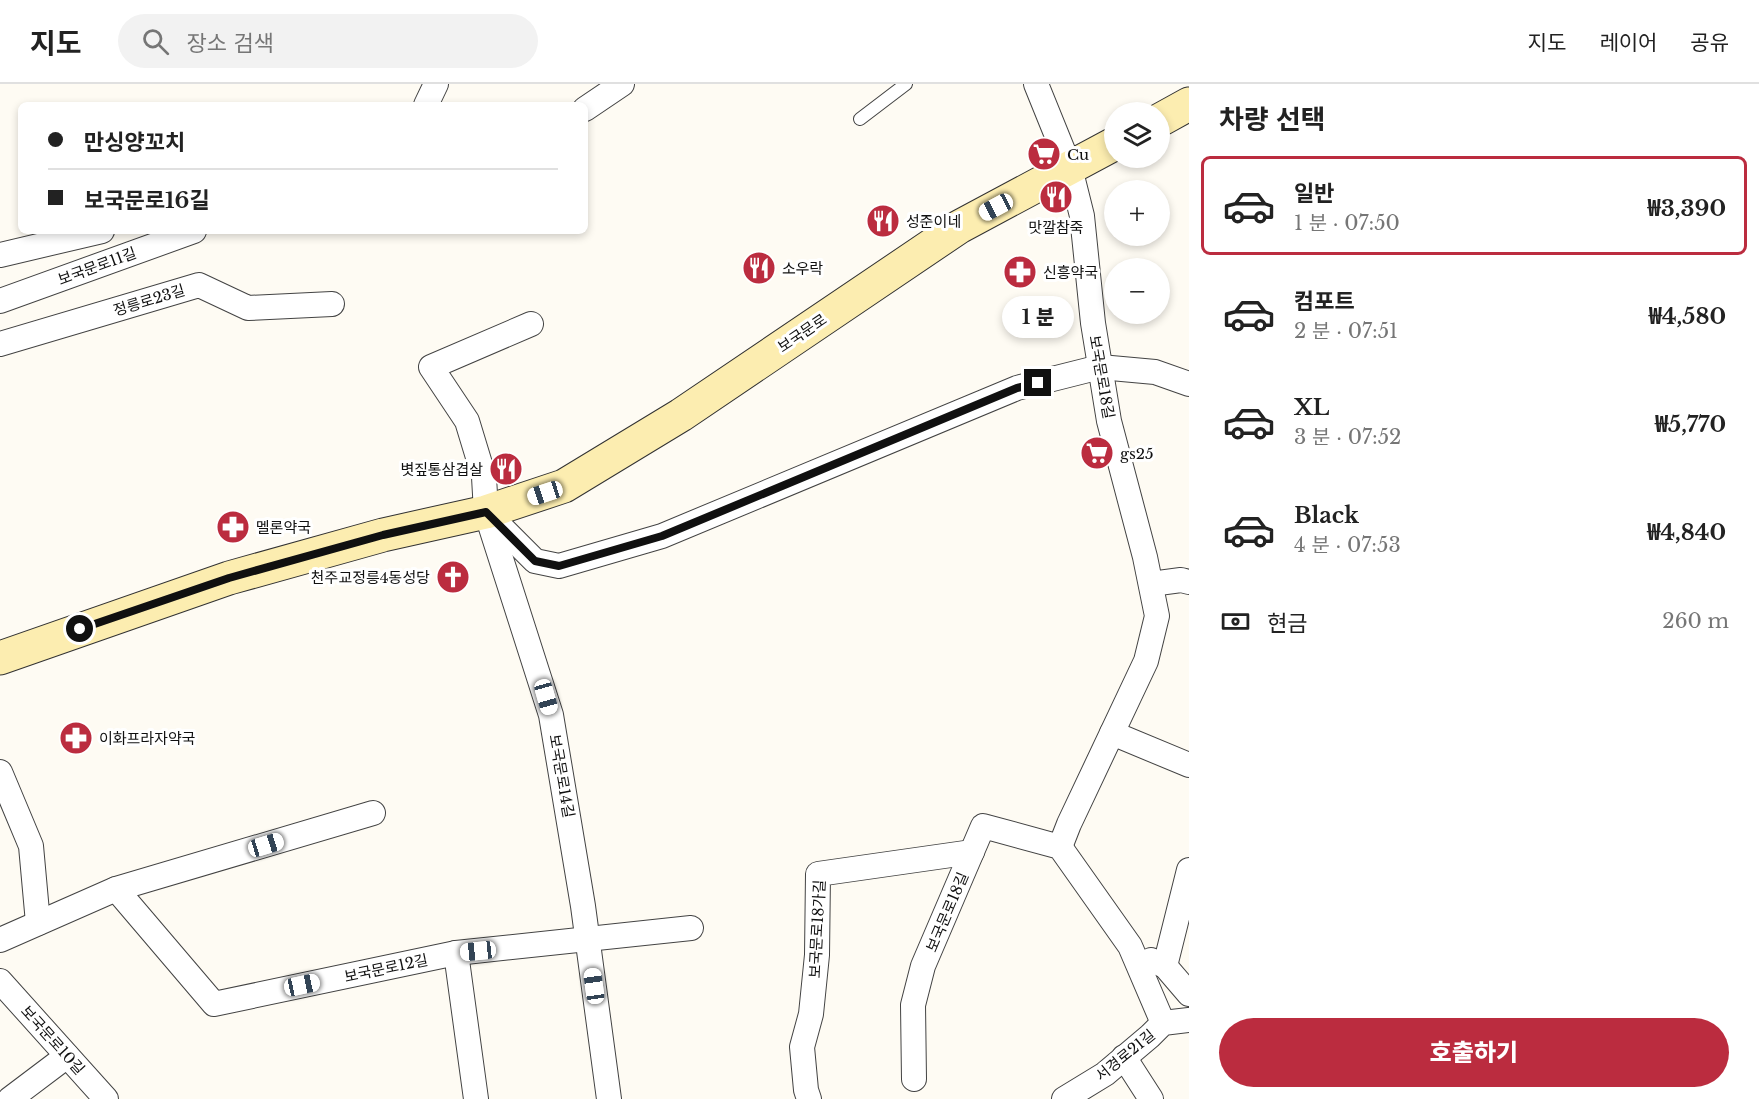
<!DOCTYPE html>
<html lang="ko">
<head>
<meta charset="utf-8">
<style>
  body { margin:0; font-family:"Libre Baskerville","Noto Sans KR",serif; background:#f2f2f2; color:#222; height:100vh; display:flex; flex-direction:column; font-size:22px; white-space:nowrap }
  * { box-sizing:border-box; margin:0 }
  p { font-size:20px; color:#767676 }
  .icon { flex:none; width:33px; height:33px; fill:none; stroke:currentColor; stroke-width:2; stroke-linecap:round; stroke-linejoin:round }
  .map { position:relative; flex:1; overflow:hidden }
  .panel { display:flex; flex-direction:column; background:#fff; width:570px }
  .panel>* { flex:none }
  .hud { position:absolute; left:18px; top:18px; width:570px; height:132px; border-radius:9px; box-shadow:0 3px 9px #0003; display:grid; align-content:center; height:132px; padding:0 30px; background:#fff }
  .tools { position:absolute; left:1104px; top:18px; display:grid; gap:12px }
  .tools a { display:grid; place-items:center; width:66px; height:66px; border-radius:50%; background:#fff; box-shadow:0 3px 9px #0003; font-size:30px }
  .end { position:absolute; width:27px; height:27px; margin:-14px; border:8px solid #101010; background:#fff; box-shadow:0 0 0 3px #fff }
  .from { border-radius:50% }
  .bubble { position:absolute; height:42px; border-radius:21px; background:#fff; box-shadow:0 3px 9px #0003; font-size:20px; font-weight:800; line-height:42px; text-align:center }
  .car { position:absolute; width:18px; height:36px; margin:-18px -9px; border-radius:8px; box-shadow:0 0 4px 2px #0007; background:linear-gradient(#fff 24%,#345 0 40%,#fff 0 76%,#345 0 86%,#fff 0) }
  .hud b { display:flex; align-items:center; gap:21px; height:57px; font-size:22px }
  .hud b+b { border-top:2px solid #e0e0e0 }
  .hud i { width:15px; height:15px; background:#222 }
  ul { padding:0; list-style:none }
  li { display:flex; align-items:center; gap:18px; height:99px; margin:0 12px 9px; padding:0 18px; border:3px solid transparent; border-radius:9px }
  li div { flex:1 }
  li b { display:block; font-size:22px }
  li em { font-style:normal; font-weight:800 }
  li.on { border-color:#bb2c3f }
  li>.icon { width:54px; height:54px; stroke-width:1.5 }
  h2 { padding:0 30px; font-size:27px; line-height:72px }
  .pay { display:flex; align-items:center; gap:15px; height:66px; padding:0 30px; font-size:22px }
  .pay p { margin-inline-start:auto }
  .button { display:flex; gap:12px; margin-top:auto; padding:12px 30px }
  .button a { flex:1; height:69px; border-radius:36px; background:#bb2c3f; color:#fff; font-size:24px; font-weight:800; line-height:69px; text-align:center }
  header { display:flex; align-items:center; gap:36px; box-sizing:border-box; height:84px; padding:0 30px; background:#fff; border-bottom:2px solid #e0e0e0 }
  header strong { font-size:28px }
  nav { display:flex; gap:33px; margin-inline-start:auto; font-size:21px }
  .search { width:420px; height:54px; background:#f2f2f2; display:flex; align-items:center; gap:15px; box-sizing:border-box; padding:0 21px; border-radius:33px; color:#767676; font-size:22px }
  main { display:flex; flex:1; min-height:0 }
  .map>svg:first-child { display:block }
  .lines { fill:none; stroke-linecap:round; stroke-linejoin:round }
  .lane-casing { stroke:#434343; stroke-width:14 }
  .street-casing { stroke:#434343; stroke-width:26 }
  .secondary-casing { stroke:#323232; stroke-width:35 }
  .lane { stroke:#fff; stroke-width:12 }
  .street { stroke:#fff; stroke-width:24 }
  .secondary { stroke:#fcedb0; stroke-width:33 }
  .route { stroke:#101010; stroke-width:8 }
  .labels { text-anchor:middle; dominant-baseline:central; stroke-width:6; stroke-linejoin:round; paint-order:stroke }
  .poi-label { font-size:15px; fill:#101010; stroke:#fff; text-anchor:start }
  .street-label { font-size:15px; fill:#101010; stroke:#fff }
</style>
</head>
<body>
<header>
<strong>지도</strong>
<div class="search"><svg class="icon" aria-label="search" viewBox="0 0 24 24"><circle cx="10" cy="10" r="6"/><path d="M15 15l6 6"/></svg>장소 검색</div>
<nav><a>지도</a><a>레이어</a><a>공유</a></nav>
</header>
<main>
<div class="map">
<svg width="1189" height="1015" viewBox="0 0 1189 1015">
  <rect width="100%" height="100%" fill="#fefbf3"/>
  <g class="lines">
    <g class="lane-casing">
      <polyline id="lane" points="860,35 906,0"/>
    </g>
    <g class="street-casing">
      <g id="street">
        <polyline points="1036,0 1070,84 1082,132 1093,239 1109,337 1145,473 1157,532 1146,577 1069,740 1060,763"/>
        <polyline points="426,21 436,0"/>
        <polyline points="585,25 622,0"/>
        <polyline points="0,171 102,147"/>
        <polyline points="0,217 194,147"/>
        <polyline points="531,240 431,283 467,337 484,393 486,428 551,631 583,822 609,1015"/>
        <polyline points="0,260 199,201 248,224 332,220"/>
        <polyline points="490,432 535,477 559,482 662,452 1017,304 1100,283 1155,288 1189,300"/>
        <polyline points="1151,500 1181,496 1189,498"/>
        <polyline points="1112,649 1189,681"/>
        <polyline points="0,688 31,762 38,839"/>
        <polyline points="116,805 214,920 456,869 691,844"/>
        <polyline points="0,856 116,805 373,729"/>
        <polyline points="456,869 476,1015"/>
        <polyline points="1151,876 1165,882 1189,910"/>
        <polyline points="1165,882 1189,786"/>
        <polyline points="0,897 106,1015"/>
        <polyline points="1124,973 1151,1015"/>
        <polyline points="914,995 913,921 923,882 983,742 1060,763 1130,862 1163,939"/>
        <polyline points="10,1015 67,972"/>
        <polyline points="809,1015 806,1006 802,963 811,930 817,871 818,790 972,768"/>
        <polyline points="1064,1015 1105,990 1150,952 1163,939 1189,936"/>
      </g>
    </g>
    <g class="secondary-casing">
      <g id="secondary">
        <polyline points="1160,36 1189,20"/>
        <polyline points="0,574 229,494 383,451 486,428 564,402 681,331 959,143 1114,60"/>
      </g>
    </g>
    <use href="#lane" class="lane"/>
    <use href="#street" class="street"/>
    <use href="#secondary" class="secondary"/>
  </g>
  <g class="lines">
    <polyline class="route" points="80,545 229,494 383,451 486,428 535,477 559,482 662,452 1017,304 1038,299"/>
  </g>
  <defs>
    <g id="supermarket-disc" transform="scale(1.725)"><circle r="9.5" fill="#bb2c3f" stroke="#fff"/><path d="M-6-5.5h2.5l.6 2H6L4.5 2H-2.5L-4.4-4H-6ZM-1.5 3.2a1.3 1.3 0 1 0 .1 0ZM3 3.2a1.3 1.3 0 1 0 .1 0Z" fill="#fff"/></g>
    <g id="restaurant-disc" transform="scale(1.725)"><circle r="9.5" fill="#bb2c3f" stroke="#fff"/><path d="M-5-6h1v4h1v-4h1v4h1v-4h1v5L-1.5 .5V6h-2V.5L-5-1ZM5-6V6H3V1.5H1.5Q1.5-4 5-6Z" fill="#fff"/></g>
    <g id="pharmacy-disc" transform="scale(1.725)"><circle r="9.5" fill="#bb2c3f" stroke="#fff"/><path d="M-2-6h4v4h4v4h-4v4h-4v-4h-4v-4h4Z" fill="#fff"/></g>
    <g id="church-disc" transform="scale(1.725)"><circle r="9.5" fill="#bb2c3f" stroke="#fff"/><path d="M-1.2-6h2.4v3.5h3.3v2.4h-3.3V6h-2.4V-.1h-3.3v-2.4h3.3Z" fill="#fff"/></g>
  </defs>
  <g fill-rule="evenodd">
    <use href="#supermarket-disc" x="1044" y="70"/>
    <use href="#restaurant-disc" x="1056" y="113"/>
    <use href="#restaurant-disc" x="883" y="137"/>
    <use href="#restaurant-disc" x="759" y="184"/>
    <use href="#pharmacy-disc" x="1020" y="188"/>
    <use href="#supermarket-disc" x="1097" y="369"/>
    <use href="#restaurant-disc" x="506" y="385"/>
    <use href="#pharmacy-disc" x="233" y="443"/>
    <use href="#church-disc" x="453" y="493"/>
    <use href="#pharmacy-disc" x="76" y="654"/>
  </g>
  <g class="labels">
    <g class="poi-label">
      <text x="1067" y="70">Cu</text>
      <text x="906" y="137">성준이네</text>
      <text x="1056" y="143" text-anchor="middle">맛깔참죽</text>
      <text x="782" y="184">소우락</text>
      <text x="1043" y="188">신흥약국</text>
      <text x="1120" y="369">gs25</text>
      <text x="483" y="385" text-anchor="end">볏짚통삼겹살</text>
      <text x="256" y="443">멜론약국</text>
      <text x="430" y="493" text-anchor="end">천주교정릉4동성당</text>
      <text x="99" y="654">이화프라자약국</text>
    </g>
    <g class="street-label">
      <text transform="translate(97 182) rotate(-20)">보국문로11길</text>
      <text transform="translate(149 216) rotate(-17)">정릉로23길</text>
      <text transform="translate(802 249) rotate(-34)">보국문로</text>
      <text transform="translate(1102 293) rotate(80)">보국문로18길</text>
      <text transform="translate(562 692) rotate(80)">보국문로14길</text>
      <text transform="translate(947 828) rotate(-67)">보국문로18길</text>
      <text transform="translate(817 845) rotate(-87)">보국문로18가길</text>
      <text transform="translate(386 884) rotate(-12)">보국문로12길</text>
      <text transform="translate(53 956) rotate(48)">보국문로10길</text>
      <text transform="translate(1125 971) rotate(-39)">서경로21길</text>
    </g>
  </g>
</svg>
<div class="tools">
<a><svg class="icon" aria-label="layers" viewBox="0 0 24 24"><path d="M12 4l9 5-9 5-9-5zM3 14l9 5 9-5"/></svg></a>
<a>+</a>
<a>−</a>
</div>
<i class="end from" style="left:80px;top:545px"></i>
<i class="end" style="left:1038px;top:299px"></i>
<div class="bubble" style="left:1002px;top:212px;width:72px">1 분</div>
<i class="car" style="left:996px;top:123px;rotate:242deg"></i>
<i class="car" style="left:545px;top:409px;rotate:252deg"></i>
<i class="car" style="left:546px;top:613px;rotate:164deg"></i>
<i class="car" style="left:266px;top:761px;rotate:73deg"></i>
<i class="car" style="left:478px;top:867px;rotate:264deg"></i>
<i class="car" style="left:302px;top:901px;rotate:78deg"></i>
<i class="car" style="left:594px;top:902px;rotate:352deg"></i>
<div class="hud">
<b><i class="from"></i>만싱양꼬치</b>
<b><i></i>보국문로16길</b>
</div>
</div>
<section class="panel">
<h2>차량 선택</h2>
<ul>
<li class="on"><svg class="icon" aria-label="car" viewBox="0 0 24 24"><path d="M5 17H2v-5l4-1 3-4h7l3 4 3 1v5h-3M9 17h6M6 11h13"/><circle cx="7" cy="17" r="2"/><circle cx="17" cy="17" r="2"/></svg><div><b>일반</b><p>1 분 · 07:50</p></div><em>₩3,390</em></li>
<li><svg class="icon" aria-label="car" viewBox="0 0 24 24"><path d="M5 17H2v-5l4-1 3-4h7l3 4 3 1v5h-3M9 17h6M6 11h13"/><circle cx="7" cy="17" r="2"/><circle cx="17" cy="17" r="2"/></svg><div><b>컴포트</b><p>2 분 · 07:51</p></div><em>₩4,580</em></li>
<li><svg class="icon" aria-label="car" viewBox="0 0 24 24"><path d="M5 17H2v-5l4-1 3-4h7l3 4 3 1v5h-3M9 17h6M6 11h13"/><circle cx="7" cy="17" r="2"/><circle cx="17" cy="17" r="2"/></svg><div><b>XL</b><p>3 분 · 07:52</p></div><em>₩5,770</em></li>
<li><svg class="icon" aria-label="car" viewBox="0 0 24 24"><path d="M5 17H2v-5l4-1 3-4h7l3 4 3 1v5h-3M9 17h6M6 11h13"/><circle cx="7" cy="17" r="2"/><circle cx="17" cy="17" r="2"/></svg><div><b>Black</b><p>4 분 · 07:53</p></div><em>₩4,840</em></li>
</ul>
<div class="pay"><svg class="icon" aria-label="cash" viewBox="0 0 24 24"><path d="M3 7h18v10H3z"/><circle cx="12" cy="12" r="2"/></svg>현금<p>260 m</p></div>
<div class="button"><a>호출하기</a></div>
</section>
</main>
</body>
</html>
